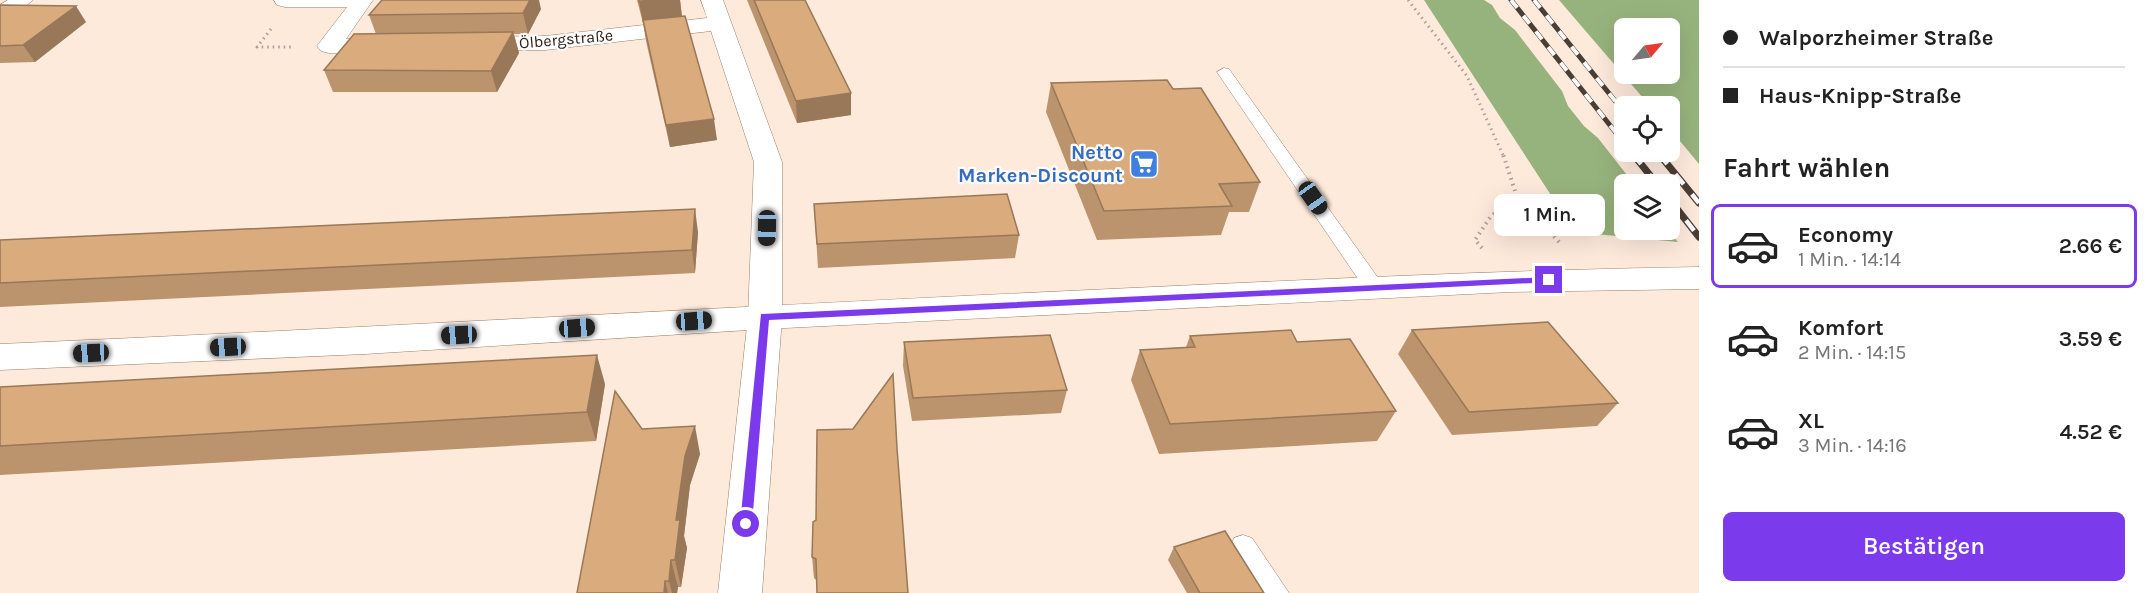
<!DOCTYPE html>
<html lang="de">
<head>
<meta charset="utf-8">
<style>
  body { margin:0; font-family:Karla,sans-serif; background:#f6f6f6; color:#222; height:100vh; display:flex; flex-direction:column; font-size:22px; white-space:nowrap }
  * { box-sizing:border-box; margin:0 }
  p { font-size:20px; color:#767676 }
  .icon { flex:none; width:33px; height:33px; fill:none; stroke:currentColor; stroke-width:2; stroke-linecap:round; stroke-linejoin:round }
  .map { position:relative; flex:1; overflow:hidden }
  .panel { display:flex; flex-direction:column; background:#fff; width:450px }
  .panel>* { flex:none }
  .hud { display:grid; align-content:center; height:132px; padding:0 24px; background:#fff }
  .needle { width:39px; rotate:61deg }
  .fabs { position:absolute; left:1614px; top:18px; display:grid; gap:12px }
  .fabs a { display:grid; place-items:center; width:66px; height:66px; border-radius:9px; background:#fff; box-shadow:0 6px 24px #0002; font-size:30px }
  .end { position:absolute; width:27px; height:27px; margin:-14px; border:8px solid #7c3aed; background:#fff; box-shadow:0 0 0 3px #fff }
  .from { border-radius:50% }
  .bubble { position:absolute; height:42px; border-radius:9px; background:#fff; box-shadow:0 6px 24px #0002; font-size:20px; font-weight:600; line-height:42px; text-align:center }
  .car { position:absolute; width:18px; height:36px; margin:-18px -9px; border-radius:8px; box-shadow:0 0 4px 2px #0007; background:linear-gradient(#222 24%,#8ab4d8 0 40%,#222 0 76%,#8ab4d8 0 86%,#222 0) }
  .hud b { display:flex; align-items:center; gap:21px; height:57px; font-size:22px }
  .hud b+b { border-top:2px solid #e0e0e0 }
  .hud i { width:15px; height:15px; background:#222 }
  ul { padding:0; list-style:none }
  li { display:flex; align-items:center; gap:18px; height:84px; margin:0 12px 9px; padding:0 12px; border:3px solid transparent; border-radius:9px }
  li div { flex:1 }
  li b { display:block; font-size:22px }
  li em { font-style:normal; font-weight:600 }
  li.current { border-color:#7c3aed }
  li>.icon { width:54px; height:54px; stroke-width:1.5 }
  h2 { padding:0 24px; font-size:27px; line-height:72px }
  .button { display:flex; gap:12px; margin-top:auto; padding:12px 24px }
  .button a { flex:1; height:69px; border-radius:9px; background:#7c3aed; color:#fff; font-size:24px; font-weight:600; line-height:69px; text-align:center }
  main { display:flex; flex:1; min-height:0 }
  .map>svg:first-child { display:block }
  .forest { fill:#97b37d; fill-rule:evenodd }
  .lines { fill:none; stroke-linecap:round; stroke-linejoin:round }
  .lane-casing { stroke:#9b7e67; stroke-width:1 }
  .street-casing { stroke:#9b7e67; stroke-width:1 }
  .secondary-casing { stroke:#9b7e67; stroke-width:1 }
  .path-far1 { stroke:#ae9d91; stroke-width:3; stroke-dasharray:1.5 4; stroke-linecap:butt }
  .path { stroke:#ae9d91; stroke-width:4; stroke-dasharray:1.5 4.5; stroke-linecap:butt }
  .lane { fill:#fff; fill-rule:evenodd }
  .street { fill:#fff; fill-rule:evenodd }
  .secondary { fill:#fff; fill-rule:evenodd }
  .rail-far1-casing { stroke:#4b3e34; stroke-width:5 }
  .rail-casing { stroke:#4b3e34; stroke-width:7 }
  .rail-far1 { stroke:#fcfcfc; stroke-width:4; stroke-dasharray:10; stroke-linecap:butt }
  .rail { stroke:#fcfcfc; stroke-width:4.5; stroke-dasharray:13; stroke-linecap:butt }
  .wall { fill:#bb936c }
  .shaded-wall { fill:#987858 }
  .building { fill:#d9ab7d; stroke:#987858; stroke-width:1.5 }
  .route { fill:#7c3aed }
  .labels { text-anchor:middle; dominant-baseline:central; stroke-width:4.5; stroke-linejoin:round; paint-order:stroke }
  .far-street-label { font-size:16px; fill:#2d2118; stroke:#fcfcfc }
  .shop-label { font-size:20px; font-weight:bold; fill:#366cbe; stroke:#fcfcfc; text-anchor:end }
</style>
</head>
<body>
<main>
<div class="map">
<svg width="1699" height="593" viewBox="0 0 1699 593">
  <rect width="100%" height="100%" fill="#feeadb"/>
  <g class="forest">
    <polygon points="1424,0 1484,0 1492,5 1500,18 1515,30 1562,91 1568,106 1584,126 1598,138 1634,184 1624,184 1624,230 1668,230 1678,242 1575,232"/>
    <path d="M 1559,0 L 1699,0 L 1699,164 L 1670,129 L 1670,106 L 1650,106 ZM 1624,28 L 1670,28 L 1670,74 L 1624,74 Z"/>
  </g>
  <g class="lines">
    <g class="lane-casing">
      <g id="lane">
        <polygon points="1224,68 1229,69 1381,282 1384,287 1381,292 1374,294 1367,292 1217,72"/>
        <polygon points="1243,535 1252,538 1289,593 1261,593 1231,546 1234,538"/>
      </g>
    </g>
    <g class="street-casing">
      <g id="street">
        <polygon points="8,0 33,0 8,21 0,23 0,5"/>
        <polygon points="274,0 373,0 346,39 396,41 400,46 396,51 388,53 329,53 321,51 317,46 347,7 285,7 277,5"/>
        <polygon points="701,0 723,0 782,162 782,317 762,593 718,593 748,317 754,162 711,31 545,50 473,51 465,49 461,44 465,39 473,37 545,36 707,18"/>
      </g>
    </g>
    <g class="secondary-casing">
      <path id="secondary" d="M 1699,267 L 1699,289 L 1510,292 L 765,329 L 365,354 L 0,370 L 0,344 C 370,328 740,306 1110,289 C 1306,280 1502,270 1699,267 Z"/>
    </g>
    <g class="path-far1">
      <polyline points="1408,0 1467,76 1503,155"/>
      <polyline points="271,29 257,47 293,47"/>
    </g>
    <g class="path">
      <polyline points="1517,197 1562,245"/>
      <polyline points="1482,248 1475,240 1491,216 1517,197 1503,154"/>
    </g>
    <use href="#lane" class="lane"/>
    <use href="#street" class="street"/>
    <use href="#secondary" class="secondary"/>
    <g class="rail-far1-casing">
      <g id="rail-far1">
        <polyline points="1511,0 1624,143"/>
        <polyline points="1534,0 1624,112"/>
        <polyline points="1631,152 1634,155"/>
        <polyline points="1657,152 1660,155"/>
      </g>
    </g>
    <g class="rail-casing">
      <g id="rail">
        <polyline points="1633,154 1657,184"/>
        <polyline points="1659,154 1699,203"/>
        <polyline points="1670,200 1699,237"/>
      </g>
    </g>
    <use href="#rail-far1" class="rail-far1"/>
    <use href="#rail" class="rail"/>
  </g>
  <g class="wall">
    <polygon points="637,0 680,0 682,16 717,140 670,147 646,41 643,23"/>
    <polygon points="747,0 805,0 851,115 797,123"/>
    <polygon points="0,5 86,22 35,62 0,63"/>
    <polygon points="541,9 528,34 514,34 519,53 497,92 333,92 324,70 376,34 369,15"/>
    <polygon points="1051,83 1173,89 1260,182 1249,212 1229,212 1221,235 1097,240 1046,112"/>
    <polygon points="814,204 1019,235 1015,258 818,268"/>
    <polygon points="698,232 695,273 0,307 0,240"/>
    <polygon points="1412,330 1618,403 1597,426 1452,435 1398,354"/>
    <polygon points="1190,336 1297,342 1396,411 1377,441 1159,454 1131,380 1140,350 1186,347"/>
    <polygon points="904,342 1067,390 1061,413 912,421 903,366"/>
    <polygon points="605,384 596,441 0,475 0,387"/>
    <polygon points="642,429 700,454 690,485 684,536 687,548 681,587 678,587 677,593 577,593"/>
    <polygon points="816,520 816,580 814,578 812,557"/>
    <polygon points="1174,547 1264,593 1187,593 1168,560"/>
  </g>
  <g class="shaded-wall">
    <polygon points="530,0 539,0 541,9 528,34 523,13"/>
    <polygon points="659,0 680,0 682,18 643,23 639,2"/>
    <polygon points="76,6 86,22 35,62 23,45"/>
    <polygon points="513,32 519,53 497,92 491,71"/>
    <polygon points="851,93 851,115 797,123 796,101"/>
    <polygon points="714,119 717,140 670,147 666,125"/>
    <polygon points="695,209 698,232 695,273 692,250"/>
    <polygon points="597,355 605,384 596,441 587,412"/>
    <polygon points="695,426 700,454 690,485 684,536 687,548 681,587 675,560 676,520 685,456"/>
    <polygon points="671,560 678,587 677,593 672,593 669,581"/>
    <polygon points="665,581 668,593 664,593"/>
  </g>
  <g class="building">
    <polygon points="382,0 530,0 523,13 369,15"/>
    <polygon points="639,0 659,0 639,2"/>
    <polygon points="754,0 805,0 851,93 796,101"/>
    <polygon points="0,5 76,6 23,45 0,46"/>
    <polygon points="685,16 714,119 666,125 643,20"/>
    <polygon points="513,32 491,71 324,70 354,34"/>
    <polygon points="1167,80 1173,89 1201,88 1260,182 1219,184 1232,206 1104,211 1051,83"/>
    <polygon points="1007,194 1019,235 817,244 814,204"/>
    <polygon points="695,209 692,250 0,283 0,240"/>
    <polygon points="1548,322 1618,403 1469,412 1412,330"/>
    <polygon points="1291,330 1297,342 1350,339 1396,411 1170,424 1140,350 1195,347 1190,336"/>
    <polygon points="1050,335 1067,390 913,398 904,342"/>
    <polygon points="597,355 587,412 0,446 0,387"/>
    <polygon points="893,374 897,448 908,593 817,593 816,559 812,557 813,522 816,520 817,430 853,429"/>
    <polygon points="615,391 642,429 695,426 685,456 676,520 680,520 675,560 671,560 669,581 665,581 664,593 577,593"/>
    <polygon points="1225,531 1264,593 1200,593 1174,547"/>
  </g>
  <polygon class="route" points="1549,277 1553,278 1553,282 769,320 752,524 746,529 740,524 761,314"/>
  <defs>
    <g id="supermarket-square" transform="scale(1.5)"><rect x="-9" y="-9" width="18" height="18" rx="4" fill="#3f7fe0" stroke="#fcfcfc"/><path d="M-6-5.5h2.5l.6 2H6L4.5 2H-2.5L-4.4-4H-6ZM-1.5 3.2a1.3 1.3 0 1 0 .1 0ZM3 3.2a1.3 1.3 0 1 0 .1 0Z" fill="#fff"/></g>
  </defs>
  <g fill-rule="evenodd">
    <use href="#supermarket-square" x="1144" y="164"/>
  </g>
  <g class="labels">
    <g class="far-street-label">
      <text transform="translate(566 39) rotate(-5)">Ölbergstraße</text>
    </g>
    <g class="shop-label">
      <text x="1123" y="152">Netto<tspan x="1123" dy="23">Marken-Discount</tspan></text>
    </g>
  </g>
</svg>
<div class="fabs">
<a><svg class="needle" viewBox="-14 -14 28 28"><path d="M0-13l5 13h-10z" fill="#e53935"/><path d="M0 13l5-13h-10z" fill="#767676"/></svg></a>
<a><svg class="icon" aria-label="locate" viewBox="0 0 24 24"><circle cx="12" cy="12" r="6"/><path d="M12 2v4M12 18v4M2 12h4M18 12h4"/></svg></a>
<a><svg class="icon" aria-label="layers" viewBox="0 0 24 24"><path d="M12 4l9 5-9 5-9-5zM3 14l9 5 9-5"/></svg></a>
</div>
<i class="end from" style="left:746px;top:524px"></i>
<i class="end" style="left:1549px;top:280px"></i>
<div class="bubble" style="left:1494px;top:194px;width:111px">1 Min.</div>
<i class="car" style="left:1313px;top:198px;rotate:145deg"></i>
<i class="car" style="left:767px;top:228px;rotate:181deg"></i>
<i class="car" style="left:694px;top:321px;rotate:86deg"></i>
<i class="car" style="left:577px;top:328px;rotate:86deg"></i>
<i class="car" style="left:459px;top:335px;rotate:267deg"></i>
<i class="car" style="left:228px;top:347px;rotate:267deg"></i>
<i class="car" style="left:91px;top:353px;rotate:267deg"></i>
</div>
<section class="panel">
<div class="hud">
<b><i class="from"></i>Walporzheimer Straße</b>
<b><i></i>Haus-Knipp-Straße</b>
</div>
<h2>Fahrt wählen</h2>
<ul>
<li class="current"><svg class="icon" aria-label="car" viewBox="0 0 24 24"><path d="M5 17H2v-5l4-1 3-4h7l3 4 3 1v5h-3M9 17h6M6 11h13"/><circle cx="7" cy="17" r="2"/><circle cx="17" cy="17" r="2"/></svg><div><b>Economy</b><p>1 Min. · 14:14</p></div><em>2.66 €</em></li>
<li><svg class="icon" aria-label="car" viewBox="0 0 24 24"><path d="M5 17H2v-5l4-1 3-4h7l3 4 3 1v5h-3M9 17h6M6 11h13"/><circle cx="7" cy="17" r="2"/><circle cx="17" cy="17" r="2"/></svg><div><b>Komfort</b><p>2 Min. · 14:15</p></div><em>3.59 €</em></li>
<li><svg class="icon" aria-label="car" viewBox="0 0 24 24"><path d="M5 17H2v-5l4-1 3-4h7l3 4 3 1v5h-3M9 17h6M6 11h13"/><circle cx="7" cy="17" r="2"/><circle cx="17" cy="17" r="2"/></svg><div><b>XL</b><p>3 Min. · 14:16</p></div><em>4.52 €</em></li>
</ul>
<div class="button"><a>Bestätigen</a></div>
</section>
</main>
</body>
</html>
